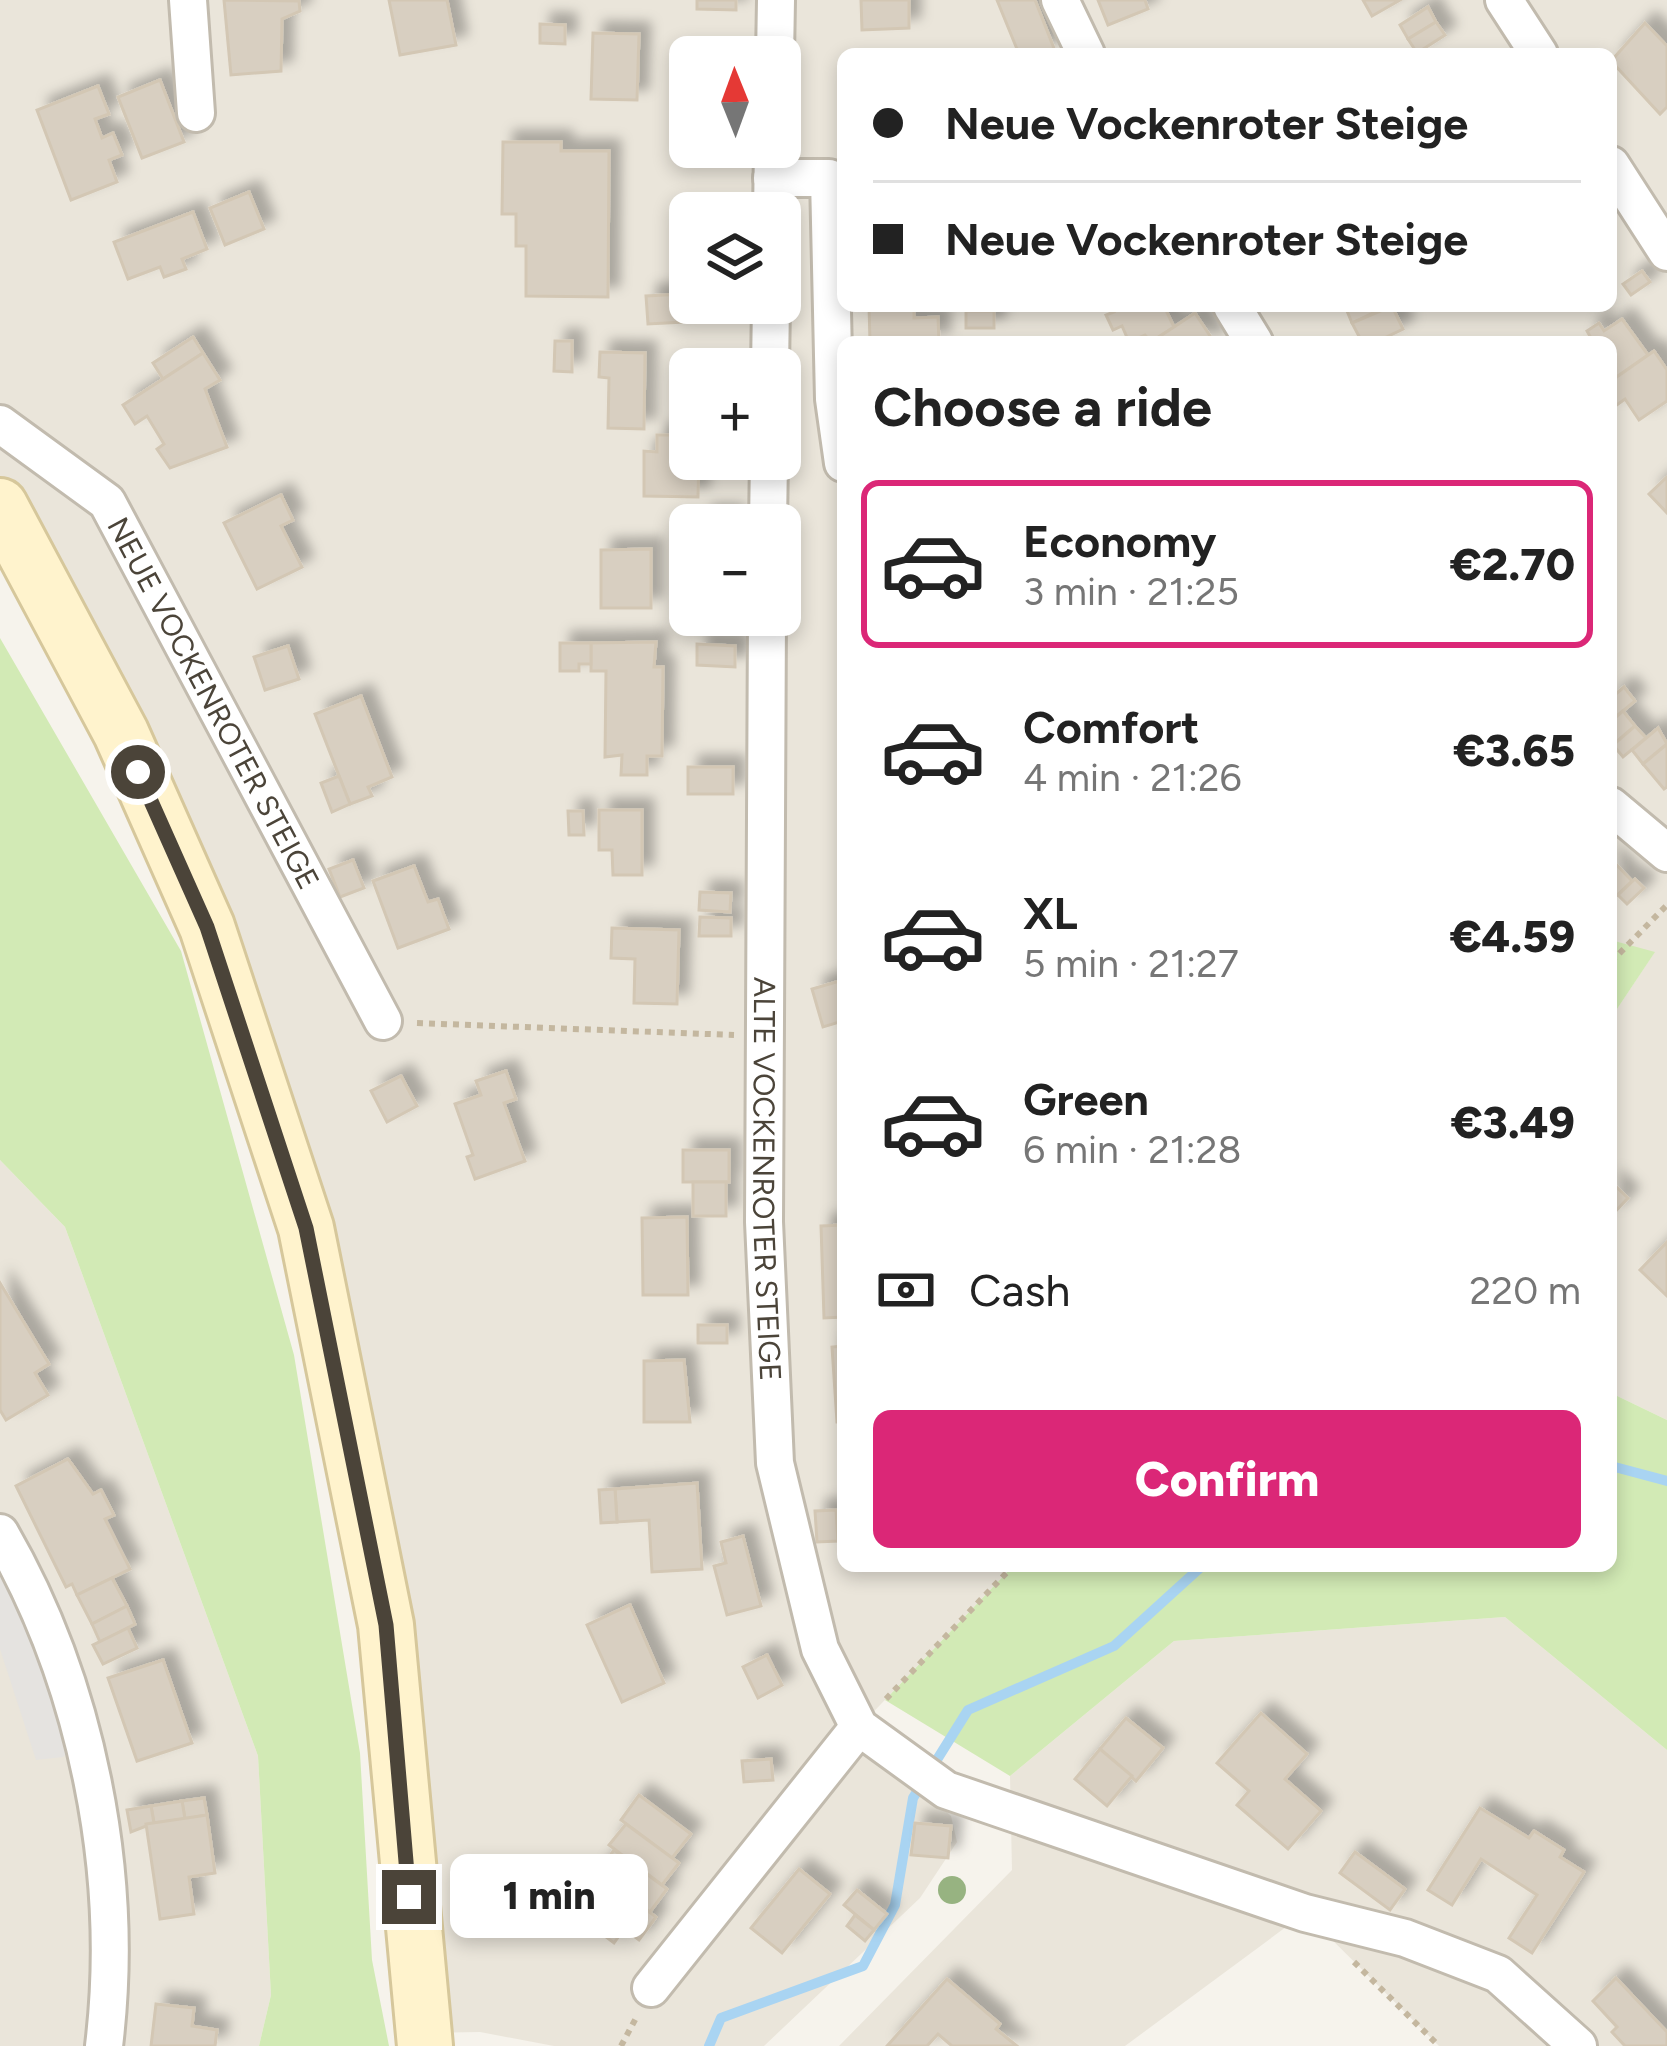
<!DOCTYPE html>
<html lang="en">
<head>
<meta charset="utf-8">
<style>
  body { margin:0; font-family:Figtree,sans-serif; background:#f6f6f6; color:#222; height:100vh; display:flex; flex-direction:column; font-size:45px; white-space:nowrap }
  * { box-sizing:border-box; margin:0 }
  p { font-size:39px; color:#767676 }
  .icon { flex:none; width:66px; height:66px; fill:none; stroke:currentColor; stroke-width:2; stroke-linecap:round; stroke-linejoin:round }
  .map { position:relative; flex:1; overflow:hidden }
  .drawer { position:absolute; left:837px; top:336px; width:780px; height:1236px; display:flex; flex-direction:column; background:#fff; border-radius:18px; box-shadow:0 6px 18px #0003 }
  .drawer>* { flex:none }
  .hud { position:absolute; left:837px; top:48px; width:780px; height:264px; border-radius:18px; box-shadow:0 6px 18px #0003; display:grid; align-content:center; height:264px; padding:0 36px; background:#fff }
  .needle { width:78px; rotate:359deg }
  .buttons { position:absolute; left:669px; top:36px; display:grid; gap:24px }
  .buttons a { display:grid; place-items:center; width:132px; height:132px; border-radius:18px; background:#fff; box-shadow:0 6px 18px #0003; font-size:60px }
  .end { position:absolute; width:54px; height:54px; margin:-27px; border:15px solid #4b4439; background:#fff; box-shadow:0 0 0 6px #fff }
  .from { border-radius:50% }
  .bubble { position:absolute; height:84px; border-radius:18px; background:#fff; box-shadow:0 6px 18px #0003; font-size:39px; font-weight:800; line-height:84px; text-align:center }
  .hud b { display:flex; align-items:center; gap:42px; height:114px; font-size:45px }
  .hud b+b { border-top:3px solid #e0e0e0 }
  .hud i { width:30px; height:30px; background:#222 }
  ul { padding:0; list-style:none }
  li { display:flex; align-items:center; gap:36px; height:168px; margin:0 24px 18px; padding:0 12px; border:6px solid transparent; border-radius:18px }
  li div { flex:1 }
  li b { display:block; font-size:45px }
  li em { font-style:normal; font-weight:800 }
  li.current { border-color:#db2777 }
  li>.icon { width:108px; height:108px; stroke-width:1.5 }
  h2 { padding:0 36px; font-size:54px; line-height:144px }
  .pay { display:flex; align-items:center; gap:30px; height:132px; padding:0 36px; font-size:45px }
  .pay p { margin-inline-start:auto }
  .cta { display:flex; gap:24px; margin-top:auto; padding:24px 36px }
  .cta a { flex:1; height:138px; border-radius:18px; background:#db2777; color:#fff; font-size:48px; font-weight:800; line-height:138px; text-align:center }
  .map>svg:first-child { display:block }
  .residential { fill:#eae5da; fill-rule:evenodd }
  .green { fill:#d2eab5 }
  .parking { fill:#e5e3e0 }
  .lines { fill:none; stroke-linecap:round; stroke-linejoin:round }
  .stream { stroke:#a9d4f2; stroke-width:10 }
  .building { fill:#d8cfc1; stroke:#d3c7b4; stroke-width:3; filter:url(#shadow) }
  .minor-casing { stroke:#c2bbae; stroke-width:42 }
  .secondary-casing { stroke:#d6c79b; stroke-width:60 }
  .path { stroke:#c4b79f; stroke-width:6; stroke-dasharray:6 6; stroke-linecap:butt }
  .minor { stroke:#fff; stroke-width:36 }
  .secondary { stroke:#fff3cd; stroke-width:54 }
  .tree { fill:#97b381 }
  .route { stroke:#4b4439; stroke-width:15 }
  .labels { text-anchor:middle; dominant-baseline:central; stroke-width:9; stroke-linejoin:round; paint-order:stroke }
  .street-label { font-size:30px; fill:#4b4439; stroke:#fff }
</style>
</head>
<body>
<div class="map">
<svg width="1667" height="2046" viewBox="0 0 1667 2046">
  <defs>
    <filter id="shadow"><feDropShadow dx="11" dy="-11" stdDeviation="6" flood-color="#0004"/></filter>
  </defs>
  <rect width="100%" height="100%" fill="#f6f3ec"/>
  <g class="residential">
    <path d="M 0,0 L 1667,0 L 1667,1420 L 1611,1393 L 1611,1018 L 1654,953 L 1611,940 L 1611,342 L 843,342 L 843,1566 L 1013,1566 L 859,1727 L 951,1816 L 957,1842 L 920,1898 L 764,2046 L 554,2046 L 480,2032 L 421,2033 L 306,1228 L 0,506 ZM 843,54 L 1611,54 L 1611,306 L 843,306 ZM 690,57 L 780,57 L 780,147 L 690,147 ZM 690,213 L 780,213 L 780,303 L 690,303 ZM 690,369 L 780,369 L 780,459 L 690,459 ZM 690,525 L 780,525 L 780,615 L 690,615 Z"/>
    <polygon points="0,1160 65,1227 258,1756 271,1995 259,2046 0,2046"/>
    <polygon points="1505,1617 1667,1750 1667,2046 1439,2046 1305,1913 1125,2046 839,2046 1012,1870 1010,1776 1174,1641"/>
  </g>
  <g class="green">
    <polygon points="0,638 181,951 294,1355 360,1753 372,1960 389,2046 259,2046 271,1995 258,1756 65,1227 0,1160"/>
    <polygon points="1611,940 1655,952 1611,1018"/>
    <polygon points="1611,1393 1667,1420 1667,1750 1505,1617 1174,1641 1010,1776 885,1700 1013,1566 1611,1566"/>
  </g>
  <polygon class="parking" points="0,1572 40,1657 68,1752 63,1757 36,1760 0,1649"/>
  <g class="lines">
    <g class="stream">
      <polyline points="1611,1466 1667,1481"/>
      <polyline points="709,2046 721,2018 863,1966 895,1905 913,1798 968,1710 1114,1646 1202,1566"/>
    </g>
  </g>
  <g class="building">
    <polygon points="224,0 299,1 300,11 282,19 281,71 231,75"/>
    <polygon points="389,0 447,0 456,45 400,55"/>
    <polygon points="697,0 736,0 736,10 697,9"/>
    <polygon points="861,0 909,0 909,28 862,30"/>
    <polygon points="997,0 1035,0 1055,51 1019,54"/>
    <polygon points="1098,0 1145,0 1148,9 1108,25"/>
    <polygon points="1363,0 1400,0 1372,16"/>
    <polygon points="1428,7 1436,22 1408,39 1400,25"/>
    <polygon points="1436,22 1445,35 1417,53 1408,39"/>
    <polygon points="1645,23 1667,46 1667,107 1660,114 1611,61"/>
    <polygon points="540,24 565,25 565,44 540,43"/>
    <polygon points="593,33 639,34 637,100 591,99"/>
    <polygon points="160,80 184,142 142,158 118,97"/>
    <polygon points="98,86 109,114 95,119 102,138 113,133 122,155 109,160 117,182 71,200 37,110"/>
    <polygon points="503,142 561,142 561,151 609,151 608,297 526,296 526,246 516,246 516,214 502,214"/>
    <polygon points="249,192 264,229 225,245 210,208"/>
    <polygon points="193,212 207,249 182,259 186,269 164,277 160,267 128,279 114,242"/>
    <polygon points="1642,271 1650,282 1631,295 1623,284"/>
    <polygon points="683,294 684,322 648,324 646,296"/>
    <polygon points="869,306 914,306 914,318 938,317 939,342 870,342"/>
    <polygon points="1111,306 1164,306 1174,327 1151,342 1145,335 1129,342 1122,326 1113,330 1106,315 1114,312"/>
    <polygon points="1345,306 1387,306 1352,323"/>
    <polygon points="1392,306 1403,329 1376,342 1362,342 1352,323"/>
    <rect x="966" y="311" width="28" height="17"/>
    <polygon points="1195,313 1214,342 1151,342 1174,327"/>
    <polygon points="1622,319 1648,355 1611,381 1611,342 1585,342 1591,338 1587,331 1599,323 1604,331"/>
    <polygon points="193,337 203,353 163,379 153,363"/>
    <polygon points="555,341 572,341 572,372 554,371"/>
    <polygon points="1654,351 1667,370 1667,401 1639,420 1625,399 1611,409 1611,381"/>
    <polygon points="600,352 645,353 644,429 608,428 609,378 599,377"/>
    <polygon points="203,353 220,380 205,389 227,447 170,468 157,449 164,444 147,416 135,424 123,405"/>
    <polygon points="657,435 690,435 690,459 699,459 698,497 644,496 644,451 657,452"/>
    <polygon points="699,459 730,459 730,473 699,472"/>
    <polygon points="1667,477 1667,513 1649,494"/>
    <polygon points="281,495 293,520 281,526 302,567 257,589 224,523"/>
    <rect x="702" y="516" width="30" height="9"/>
    <polygon points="651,549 651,608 601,608 601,550"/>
    <polygon points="656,642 654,667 663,667 662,756 647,756 647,775 621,775 622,755 605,757 606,671 591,671 591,643"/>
    <polygon points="560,643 591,643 591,664 579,664 579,671 560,671"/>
    <polygon points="697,644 735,646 735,667 697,665"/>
    <polygon points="288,646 299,679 265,690 254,657"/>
    <polygon points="1624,687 1635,701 1611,721 1611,698"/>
    <polygon points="361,696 392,777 368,787 372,796 350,804 315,714"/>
    <polygon points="1623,711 1635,726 1613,745 1611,721"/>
    <polygon points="1635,726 1646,738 1623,757 1613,745"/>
    <polygon points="1658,728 1667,744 1643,764 1632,750"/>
    <polygon points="1667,744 1667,787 1664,789 1643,764"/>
    <rect x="688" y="767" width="45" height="27"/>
    <polygon points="339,776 350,804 332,812 321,783"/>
    <polygon points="599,810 642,810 642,875 613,875 612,850 599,850"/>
    <polygon points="568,811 583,811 584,835 569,835"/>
    <polygon points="1611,859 1632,881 1612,900 1611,900"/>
    <polygon points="353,860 364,888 340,897 329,869"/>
    <polygon points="414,866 428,902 438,899 449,929 398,948 373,881"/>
    <polygon points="1635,879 1644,888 1627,904 1618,895"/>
    <polygon points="700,892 731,893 730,912 699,910"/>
    <polygon points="700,917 731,918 731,936 699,936"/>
    <polygon points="612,928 679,930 677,1004 634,1003 635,959 611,958"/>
    <polygon points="843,980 843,1021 823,1027 812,989"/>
    <polygon points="506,1071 516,1099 504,1103 525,1161 475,1179 467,1157 473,1155 455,1104 481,1095 476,1081"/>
    <polygon points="401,1076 417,1106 387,1122 371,1091"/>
    <rect x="683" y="1150" width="46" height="32"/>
    <rect x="693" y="1182" width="33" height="34"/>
    <polygon points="1611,1182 1628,1198 1611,1216"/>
    <polygon points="687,1217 688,1295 643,1295 642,1218"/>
    <polygon points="843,1225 843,1317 824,1318 821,1226"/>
    <polygon points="1667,1242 1667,1296 1640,1270"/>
    <polygon points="0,1283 49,1364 35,1373 48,1395 6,1420 0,1410"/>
    <rect x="698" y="1325" width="29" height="18"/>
    <polygon points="843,1346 843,1422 837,1422 832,1347"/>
    <polygon points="684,1360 690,1422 644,1422 644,1361"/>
    <polygon points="68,1459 93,1494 101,1490 114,1515 105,1519 130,1569 77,1595 72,1584 66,1587 16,1486"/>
    <polygon points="697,1483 702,1569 652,1572 649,1520 617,1522 615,1489"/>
    <polygon points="615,1489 617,1522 601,1523 599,1490"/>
    <polygon points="836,1510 838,1541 817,1542 815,1511"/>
    <polygon points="743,1536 761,1606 727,1615 714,1566 726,1563 721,1542"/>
    <polygon points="112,1578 127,1606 92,1624 77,1595"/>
    <polygon points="630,1605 664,1683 622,1702 587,1625"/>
    <polygon points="127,1606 135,1624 100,1642 92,1624"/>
    <polygon points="128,1628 137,1648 103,1664 93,1645"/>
    <polygon points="767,1655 782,1685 758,1698 743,1667"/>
    <polygon points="163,1660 192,1743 137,1761 108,1678"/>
    <polygon points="1261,1713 1307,1754 1285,1779 1321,1811 1288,1849 1237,1805 1249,1791 1217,1763"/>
    <polygon points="1126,1718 1163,1748 1136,1781 1100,1749"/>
    <polygon points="1100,1749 1132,1776 1107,1806 1075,1779"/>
    <polygon points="771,1759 773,1780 744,1782 742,1761"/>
    <polygon points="639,1795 691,1834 672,1858 621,1820"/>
    <polygon points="204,1798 207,1815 185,1819 182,1801"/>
    <polygon points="182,1801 185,1819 154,1823 151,1806"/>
    <polygon points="151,1806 154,1823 131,1832 127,1810"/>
    <polygon points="1480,1808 1529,1838 1534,1831 1564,1850 1560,1857 1584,1872 1532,1953 1509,1938 1537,1895 1481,1859 1452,1905 1428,1890"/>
    <polygon points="207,1815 215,1873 189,1877 194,1914 160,1919 146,1824"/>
    <polygon points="915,1823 951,1826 948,1858 911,1855"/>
    <polygon points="626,1824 679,1863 662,1885 609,1845"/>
    <polygon points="614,1850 667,1889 650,1912 597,1873"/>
    <polygon points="1355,1852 1405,1889 1390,1910 1340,1873"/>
    <polygon points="799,1869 830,1894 782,1953 751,1928"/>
    <polygon points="603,1877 656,1917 639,1940 585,1900"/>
    <polygon points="857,1890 887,1914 874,1930 844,1905"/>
    <polygon points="600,1911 624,1929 614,1943 590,1925"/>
    <polygon points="855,1915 874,1930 865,1941 847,1926"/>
    <polygon points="1616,1978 1667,2032 1667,2046 1625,2046 1612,2032 1617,2027 1593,2001"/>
    <polygon points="947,1979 1000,2024 996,2029 1017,2046 952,2046 938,2034 927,2046 887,2046"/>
    <polygon points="156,2004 194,2008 192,2026 217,2030 215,2046 151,2046"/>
  </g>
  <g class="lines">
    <g class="minor-casing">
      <g id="minor">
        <polyline points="188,0 196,113"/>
        <polyline points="1060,0 1086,54"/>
        <polyline points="1504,0 1539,54"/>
        <polyline points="775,57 776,0"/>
        <polyline points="1611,165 1667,252"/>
        <polyline points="772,178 829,178 834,399 843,463"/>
        <polyline points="772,213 773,147"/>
        <polyline points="1232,306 1254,342"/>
        <polyline points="770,369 771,303"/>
        <path id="s1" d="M 0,424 L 107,502 L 383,1021"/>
        <polyline points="768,525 769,459"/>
        <path id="s2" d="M 767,615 L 764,1222 L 775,1463 L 820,1649 L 859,1727 L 946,1790 L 1305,1913 L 1405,1938 L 1498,1974 L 1578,2046"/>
        <polyline points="1611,806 1667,853"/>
        <path d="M 0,1533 C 87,1683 125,1874 104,2046"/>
        <polyline points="651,1988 859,1727"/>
      </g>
    </g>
    <g class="secondary-casing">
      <polyline id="secondary" points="0,506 121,733 207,927 306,1228 386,1625 425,2046"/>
    </g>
    <g class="path">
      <polyline points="1611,962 1667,905"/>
      <polyline points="417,1023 734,1035"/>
      <polyline points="886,1699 1013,1566"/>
      <polyline points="1354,1962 1439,2046"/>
      <polyline points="621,2046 636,2018"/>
    </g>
    <use href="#minor" class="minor"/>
    <use href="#secondary" class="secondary"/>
  </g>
  <circle class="tree" cx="952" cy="1890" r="14"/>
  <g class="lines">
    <polyline class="route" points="138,772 207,927 306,1228 386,1625 409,1897"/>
  </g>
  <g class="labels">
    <g class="street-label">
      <text stroke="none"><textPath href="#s1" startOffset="360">NEUE VOCKENROTER STEIGE</textPath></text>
      <text stroke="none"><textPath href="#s2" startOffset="564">ALTE VOCKENROTER STEIGE</textPath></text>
    </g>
  </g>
</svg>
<div class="buttons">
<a><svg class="needle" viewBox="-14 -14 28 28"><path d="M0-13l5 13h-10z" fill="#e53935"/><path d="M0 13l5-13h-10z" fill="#767676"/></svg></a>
<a><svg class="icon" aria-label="layers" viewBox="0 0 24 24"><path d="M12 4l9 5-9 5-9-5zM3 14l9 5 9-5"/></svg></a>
<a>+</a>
<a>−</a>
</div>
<i class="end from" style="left:138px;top:772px"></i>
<i class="end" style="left:409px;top:1897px"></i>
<div class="bubble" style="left:450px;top:1854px;width:198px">1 min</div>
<div class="hud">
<b><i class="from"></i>Neue Vockenroter Steige</b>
<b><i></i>Neue Vockenroter Steige</b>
</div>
<section class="drawer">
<h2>Choose a ride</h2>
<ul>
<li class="current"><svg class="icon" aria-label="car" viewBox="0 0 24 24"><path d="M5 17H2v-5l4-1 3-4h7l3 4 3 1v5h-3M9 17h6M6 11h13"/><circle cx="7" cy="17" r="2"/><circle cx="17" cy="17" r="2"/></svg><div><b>Economy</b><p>3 min · 21:25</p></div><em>€2.70</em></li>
<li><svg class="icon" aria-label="car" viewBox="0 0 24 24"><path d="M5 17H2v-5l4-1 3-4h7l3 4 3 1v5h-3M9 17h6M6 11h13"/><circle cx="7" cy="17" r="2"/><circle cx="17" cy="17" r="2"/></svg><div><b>Comfort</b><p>4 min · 21:26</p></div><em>€3.65</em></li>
<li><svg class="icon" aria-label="car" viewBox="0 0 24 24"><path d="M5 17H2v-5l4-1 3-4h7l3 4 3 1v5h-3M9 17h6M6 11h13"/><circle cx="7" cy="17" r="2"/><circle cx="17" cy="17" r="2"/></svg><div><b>XL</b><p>5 min · 21:27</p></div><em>€4.59</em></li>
<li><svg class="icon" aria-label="car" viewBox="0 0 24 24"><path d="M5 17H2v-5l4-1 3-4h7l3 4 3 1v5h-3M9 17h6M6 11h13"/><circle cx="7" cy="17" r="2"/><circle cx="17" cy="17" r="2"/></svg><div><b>Green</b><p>6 min · 21:28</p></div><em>€3.49</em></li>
</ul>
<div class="pay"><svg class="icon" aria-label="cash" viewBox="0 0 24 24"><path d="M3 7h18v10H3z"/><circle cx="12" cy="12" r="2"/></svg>Cash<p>220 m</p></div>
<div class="cta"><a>Confirm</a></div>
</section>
</div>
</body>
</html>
